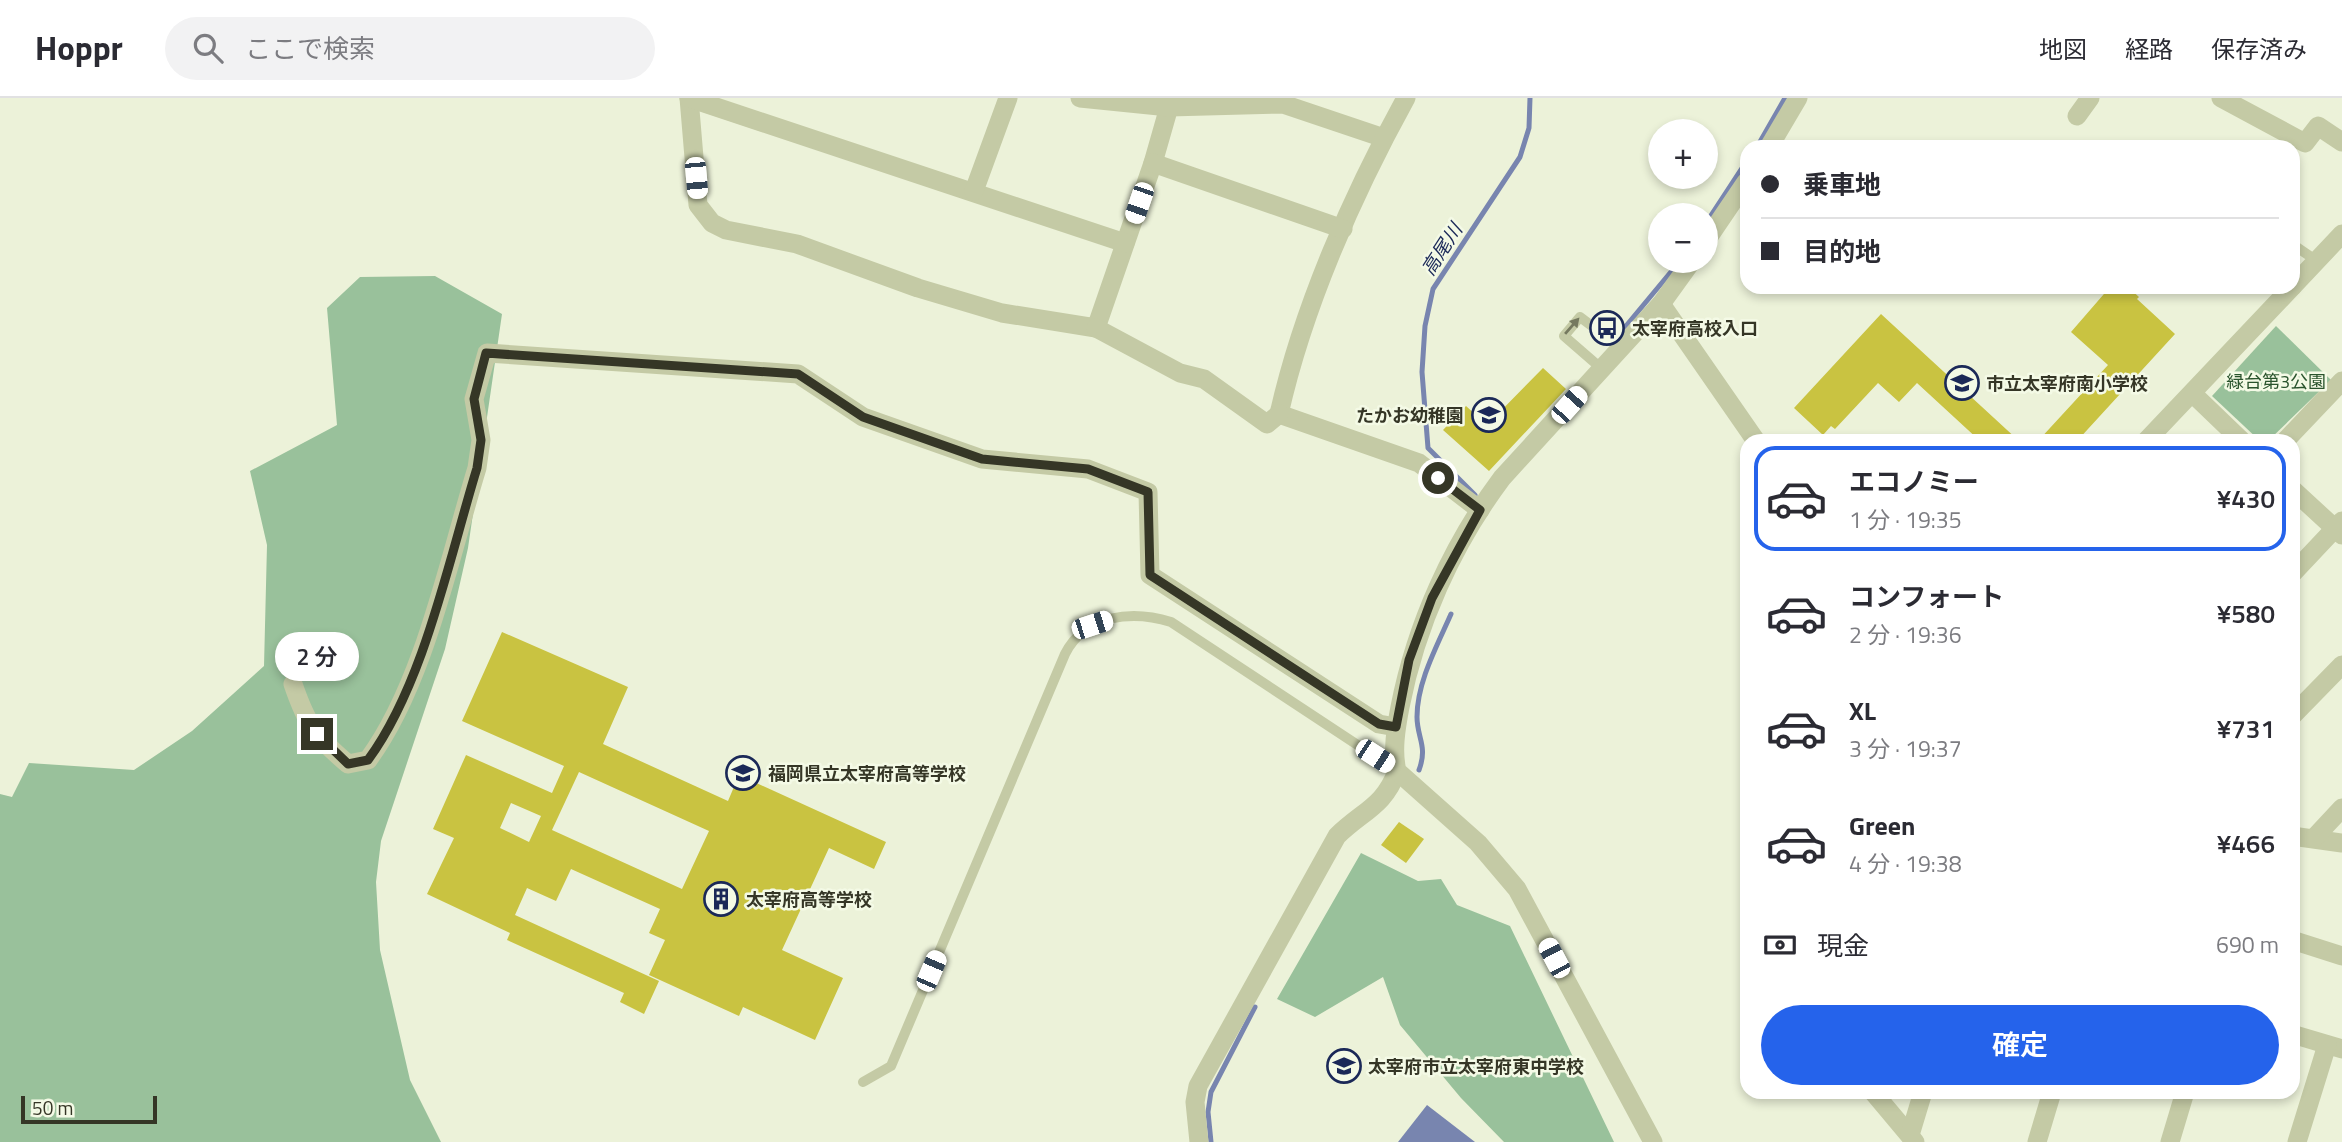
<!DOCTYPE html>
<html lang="ja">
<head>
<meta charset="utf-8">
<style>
  body { margin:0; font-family:"Titillium Web","Noto Sans JP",sans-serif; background:#f2f2f3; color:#2b2b33; height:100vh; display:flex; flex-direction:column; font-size:26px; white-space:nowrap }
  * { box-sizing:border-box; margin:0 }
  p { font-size:23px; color:#7c7c81 }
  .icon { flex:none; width:38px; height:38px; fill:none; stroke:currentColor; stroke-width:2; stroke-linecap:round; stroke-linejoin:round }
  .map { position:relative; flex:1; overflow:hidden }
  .details { position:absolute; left:1740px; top:336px; width:560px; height:665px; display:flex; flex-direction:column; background:#fff; border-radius:21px; box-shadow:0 4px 10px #0003 }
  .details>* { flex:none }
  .hud { position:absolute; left:1740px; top:42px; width:560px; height:154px; border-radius:21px; box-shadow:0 4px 10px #0003; display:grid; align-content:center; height:154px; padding:0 21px; background:#fff }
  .buttons { position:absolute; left:1648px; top:21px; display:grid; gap:14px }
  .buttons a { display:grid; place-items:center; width:70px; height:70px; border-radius:50%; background:#fff; box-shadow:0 4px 10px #0003; font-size:35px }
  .scale { position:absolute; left:21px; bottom:18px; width:136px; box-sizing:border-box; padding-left:7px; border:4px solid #353626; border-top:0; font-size:19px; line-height:24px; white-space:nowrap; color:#353626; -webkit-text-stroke:5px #f4fae6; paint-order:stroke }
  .end { position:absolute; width:32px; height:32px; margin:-16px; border:9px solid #353626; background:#fff; box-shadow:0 0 0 4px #fff }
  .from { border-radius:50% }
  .bubble { position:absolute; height:49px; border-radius:24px; background:#fff; box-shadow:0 4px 10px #0003; font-size:23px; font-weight:600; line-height:49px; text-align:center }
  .car { position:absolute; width:21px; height:42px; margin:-21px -10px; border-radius:9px; box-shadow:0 0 5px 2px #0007; background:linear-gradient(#fff 24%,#345 0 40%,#fff 0 76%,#345 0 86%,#fff 0) }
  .hud b { display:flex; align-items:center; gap:24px; height:66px; font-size:26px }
  .hud b+b { border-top:2px solid #e1e1e2 }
  .hud i { width:18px; height:18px; background:#2b2b33 }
  ul { padding:12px 0 0; list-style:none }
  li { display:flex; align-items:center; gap:21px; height:105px; margin:0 14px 10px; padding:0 7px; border:4px solid transparent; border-radius:21px }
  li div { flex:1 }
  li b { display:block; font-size:26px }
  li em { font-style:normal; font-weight:600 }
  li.current { border-color:#2563eb }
  li>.icon { width:63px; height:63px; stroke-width:1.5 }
  .pay { display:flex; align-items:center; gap:18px; height:77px; padding:0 21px; font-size:26px }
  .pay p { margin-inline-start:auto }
  .button { display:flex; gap:14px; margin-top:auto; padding:14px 21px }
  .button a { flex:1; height:80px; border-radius:42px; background:#2563eb; color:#fff; font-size:28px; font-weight:600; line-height:80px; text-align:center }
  header { display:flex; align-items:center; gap:42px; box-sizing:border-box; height:98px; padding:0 35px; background:#fff; border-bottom:2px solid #e1e1e2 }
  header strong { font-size:33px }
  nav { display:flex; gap:38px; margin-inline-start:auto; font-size:24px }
  .search { width:490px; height:63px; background:#f2f2f3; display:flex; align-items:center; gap:18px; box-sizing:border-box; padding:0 24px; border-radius:38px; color:#7c7c81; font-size:26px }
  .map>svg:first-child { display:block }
  .green { fill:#99c19b }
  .water { fill:#7885af }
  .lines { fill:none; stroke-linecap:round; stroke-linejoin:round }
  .stream { stroke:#7885af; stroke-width:5 }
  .building { fill:#c9c341; fill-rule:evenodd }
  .service { stroke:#c4caa5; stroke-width:10 }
  .minor { stroke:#c4caa5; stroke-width:19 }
  .tertiary { stroke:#c4caa5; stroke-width:19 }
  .oneway { fill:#75795f }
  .route { stroke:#353626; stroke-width:9 }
  .labels { text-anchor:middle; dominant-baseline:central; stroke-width:5; stroke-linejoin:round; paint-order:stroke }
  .poi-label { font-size:18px; font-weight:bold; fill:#353626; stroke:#f4fae6; text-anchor:start }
  .park-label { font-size:18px; fill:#2a542d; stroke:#f4fae6 }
  .water-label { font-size:19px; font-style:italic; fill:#1b2958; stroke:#f4fae6 }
</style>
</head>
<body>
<header>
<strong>Hoppr</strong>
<div class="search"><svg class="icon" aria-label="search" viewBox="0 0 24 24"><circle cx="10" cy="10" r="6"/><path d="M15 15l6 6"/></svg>ここで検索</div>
<nav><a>地図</a><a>経路</a><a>保存済み</a></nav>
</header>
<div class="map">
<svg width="2342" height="1044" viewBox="0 0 2342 1044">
  <rect width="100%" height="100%" fill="#ecf2d9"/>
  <g class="green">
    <polygon points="435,178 502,216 468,450 445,551 381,743 376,784 380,852 410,982 441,1044 0,1044 0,696 12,699 29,665 134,672 192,633 264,568 267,447 250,373 337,327 327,210 360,179"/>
    <polygon points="2276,228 2331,282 2268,343 2260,343 2212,298"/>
    <polygon points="1361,755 1418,783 1441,781 1457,807 1510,828 1614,1044 1504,1044 1461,1000 1400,927 1383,879 1315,919 1277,901"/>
  </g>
  <polygon class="water" points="1427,1007 1475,1044 1398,1044"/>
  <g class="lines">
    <g class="stream">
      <polyline points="1757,49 1785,0"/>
      <polyline points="1706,125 1746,64"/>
      <polyline points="1621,234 1680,163"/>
      <polyline points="1475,397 1428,350 1422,274 1425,228 1433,191 1520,59 1529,30 1530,0"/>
      <path d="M 1419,672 C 1428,648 1417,640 1417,619 C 1417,584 1437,548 1451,516"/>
      <polyline points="1211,1044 1208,1014 1211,994 1255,909"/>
    </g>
  </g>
  <g class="building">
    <polygon points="2110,189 2128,189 2139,199 2137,201 2175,236 2077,343 2038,343 2108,267 2071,234"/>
    <polygon points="1881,216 2019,343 1980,343 1917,285 1899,304 1878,285 1835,331 1831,328 1823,337 1794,310"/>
    <polygon points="1543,270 1566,291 1489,373 1443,332 1466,308 1487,327"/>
    <path d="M 502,534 L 628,589 L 603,646 L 728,703 L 739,677 L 886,744 L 874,771 L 829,750 L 782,852 L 843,880 L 815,942 L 743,909 L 739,918 L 649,877 L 665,842 L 649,835 L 660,811 L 571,771 L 556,803 L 527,790 L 515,817 L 659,883 L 644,916 L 620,904 L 624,895 L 507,842 L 510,835 L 427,796 L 454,740 L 433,731 L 466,657 L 552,695 L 564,668 L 462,623 ZM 579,674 L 709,733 L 682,791 L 552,732 ZM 511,705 L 541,718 L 529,744 L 500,730 Z"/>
    <polygon points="1399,724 1424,741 1406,765 1381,747"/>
  </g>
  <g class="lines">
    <g class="service">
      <polyline points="2292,146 2317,163"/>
      <polyline points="1602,271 1564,238 1580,219 1621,250"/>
      <path d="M 863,984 L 891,968 L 1065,556 C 1085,516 1133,512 1171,524 L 1397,673"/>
    </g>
    <g class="minor">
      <polyline points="689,0 698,107 712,125 726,132 797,146 918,190 1002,215 1096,230 1153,65 1169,9"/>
      <polyline points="689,0 1125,145"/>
      <polyline points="1080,0 1169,9 1283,6 1384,40"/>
      <path d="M 1406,0 C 1353,96 1303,209 1279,316 L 1419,365 L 1480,412"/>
      <polyline points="2221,0 2305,45 2318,28 2342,44"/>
      <polyline points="2077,18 2090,0"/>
      <polyline points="1153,65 1343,131"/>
      <polyline points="974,93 1008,0"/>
      <polyline points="1096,230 1180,275 1204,281 1267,326 1279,316"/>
      <polyline points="2192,295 2242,343"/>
      <polyline points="2285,343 2342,283"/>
      <polyline points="2292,391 2342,437"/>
      <polyline points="2292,476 2342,423"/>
      <path d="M 293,586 C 307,627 315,638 348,666 L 368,662 C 424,586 449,461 477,370 L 481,342 L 474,301 L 487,255 L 798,276 L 863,319 L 982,361 L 1088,371 L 1148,394 L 1150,477 L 1379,626 L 1396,629"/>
      <polyline points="2292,618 2342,567"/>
      <polyline points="2292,738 2342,745"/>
      <polyline points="2314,740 2342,710"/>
      <polyline points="2292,842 2342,858"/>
      <polyline points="2292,936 2342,951"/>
      <polyline points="1873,994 1915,1044"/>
      <polyline points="1910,1037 1923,994"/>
      <path d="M 1199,1044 L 1195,1004 L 1198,988 L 1337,738 C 1362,713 1384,709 1397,673"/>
      <polyline points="2037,1044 2052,994"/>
      <polyline points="2170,1044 2185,994"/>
      <polyline points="2297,1044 2327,947"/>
    </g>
    <g class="tertiary">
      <polyline points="1769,49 1798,0"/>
      <polyline points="1706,143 1746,84"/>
      <polyline points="2292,189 2342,136"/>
      <polyline points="1661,206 1756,343"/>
      <polyline points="2146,343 2292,189"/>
      <path d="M 1653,1044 L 1517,791 L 1478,745 L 1397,673 C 1392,653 1396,630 1400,609 C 1416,527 1452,447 1502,380 L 1661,206 L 1692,163"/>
    </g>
  </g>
  <defs><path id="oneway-solid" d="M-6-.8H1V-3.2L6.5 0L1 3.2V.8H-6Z" transform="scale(1.75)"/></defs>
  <use class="oneway" href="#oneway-solid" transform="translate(1572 228) rotate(-49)"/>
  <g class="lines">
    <path class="route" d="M 317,636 L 348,666 L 368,662 C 424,586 449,461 477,370 L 481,342 L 474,301 L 486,255 L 798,276 L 863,319 L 982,361 L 1088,371 L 1148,394 L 1150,477 L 1379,626 L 1396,629 L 1409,562 L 1432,500 L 1480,412 L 1438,380"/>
  </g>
  <defs>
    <g id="bus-ring" transform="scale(1.75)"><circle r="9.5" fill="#f4fae6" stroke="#1b2958" stroke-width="1.5"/><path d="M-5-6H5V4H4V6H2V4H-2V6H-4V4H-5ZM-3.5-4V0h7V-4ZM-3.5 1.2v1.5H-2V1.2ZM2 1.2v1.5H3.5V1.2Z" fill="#1b2958"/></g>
    <g id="school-ring" transform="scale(1.75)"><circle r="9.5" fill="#f4fae6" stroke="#1b2958" stroke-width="1.5"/><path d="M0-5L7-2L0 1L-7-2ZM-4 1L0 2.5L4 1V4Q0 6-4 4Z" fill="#1b2958"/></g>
    <g id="building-ring" transform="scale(1.75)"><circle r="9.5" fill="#f4fae6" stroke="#1b2958" stroke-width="1.5"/><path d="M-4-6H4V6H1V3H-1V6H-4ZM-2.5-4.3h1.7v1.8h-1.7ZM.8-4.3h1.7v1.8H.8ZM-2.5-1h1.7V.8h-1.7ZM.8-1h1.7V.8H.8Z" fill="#1b2958"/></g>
  </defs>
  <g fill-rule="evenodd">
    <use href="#bus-ring" x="1607" y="230"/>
    <use href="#school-ring" x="1962" y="285"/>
    <use href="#school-ring" x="1489" y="317"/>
    <use href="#school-ring" x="743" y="675"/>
    <use href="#building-ring" x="721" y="801"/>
    <use href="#school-ring" x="1344" y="968"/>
  </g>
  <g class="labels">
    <g class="poi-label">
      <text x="1632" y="230">太宰府高校入口</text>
      <text x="1986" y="285">市立太宰府南小学校</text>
      <text x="1464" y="317" text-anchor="end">たかお幼稚園</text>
      <text x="768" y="675">福岡県立太宰府高等学校</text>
      <text x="746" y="801">太宰府高等学校</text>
      <text x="1368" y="968">太宰府市立太宰府東中学校</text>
    </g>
    <g class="park-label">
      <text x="2276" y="283">緑台第3公園</text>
    </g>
    <g class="water-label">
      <text transform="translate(1441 151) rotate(-57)">高尾川</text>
    </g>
  </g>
</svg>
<div class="buttons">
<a>+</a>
<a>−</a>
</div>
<div class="scale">50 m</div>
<i class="end from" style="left:1438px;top:380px"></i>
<i class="end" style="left:317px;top:636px"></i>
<div class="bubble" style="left:275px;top:534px;width:84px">2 分</div>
<i class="car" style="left:696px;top:80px;rotate:175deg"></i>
<i class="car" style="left:1139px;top:105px;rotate:199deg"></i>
<i class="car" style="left:1569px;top:307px;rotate:42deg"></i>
<i class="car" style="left:1092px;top:527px;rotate:72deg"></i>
<i class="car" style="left:1375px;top:658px;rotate:123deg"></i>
<i class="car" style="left:1554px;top:860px;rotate:332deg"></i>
<i class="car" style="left:931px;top:873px;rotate:23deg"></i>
<div class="hud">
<b><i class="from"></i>乗車地</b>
<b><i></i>目的地</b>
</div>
<section class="details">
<ul>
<li class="current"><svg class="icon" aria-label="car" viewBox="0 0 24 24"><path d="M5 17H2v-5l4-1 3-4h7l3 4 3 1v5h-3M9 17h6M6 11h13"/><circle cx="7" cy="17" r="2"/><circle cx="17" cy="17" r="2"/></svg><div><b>エコノミー</b><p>1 分 · 19:35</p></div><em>¥430</em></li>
<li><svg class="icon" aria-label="car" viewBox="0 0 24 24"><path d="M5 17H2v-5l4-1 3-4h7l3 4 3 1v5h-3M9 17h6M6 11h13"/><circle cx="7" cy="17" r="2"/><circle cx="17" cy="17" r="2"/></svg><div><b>コンフォート</b><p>2 分 · 19:36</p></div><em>¥580</em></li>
<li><svg class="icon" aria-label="car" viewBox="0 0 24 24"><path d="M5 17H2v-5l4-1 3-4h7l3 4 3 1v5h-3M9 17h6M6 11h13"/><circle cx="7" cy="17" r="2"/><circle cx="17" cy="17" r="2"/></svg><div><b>XL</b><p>3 分 · 19:37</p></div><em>¥731</em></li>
<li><svg class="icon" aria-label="car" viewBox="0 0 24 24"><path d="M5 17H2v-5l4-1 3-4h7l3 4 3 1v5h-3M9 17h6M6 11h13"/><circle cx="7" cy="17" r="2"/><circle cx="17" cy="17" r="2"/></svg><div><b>Green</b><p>4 分 · 19:38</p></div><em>¥466</em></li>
</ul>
<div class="pay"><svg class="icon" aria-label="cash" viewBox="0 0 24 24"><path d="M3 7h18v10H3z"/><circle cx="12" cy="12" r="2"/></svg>現金<p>690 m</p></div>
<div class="button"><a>確定</a></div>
</section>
</div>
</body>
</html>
